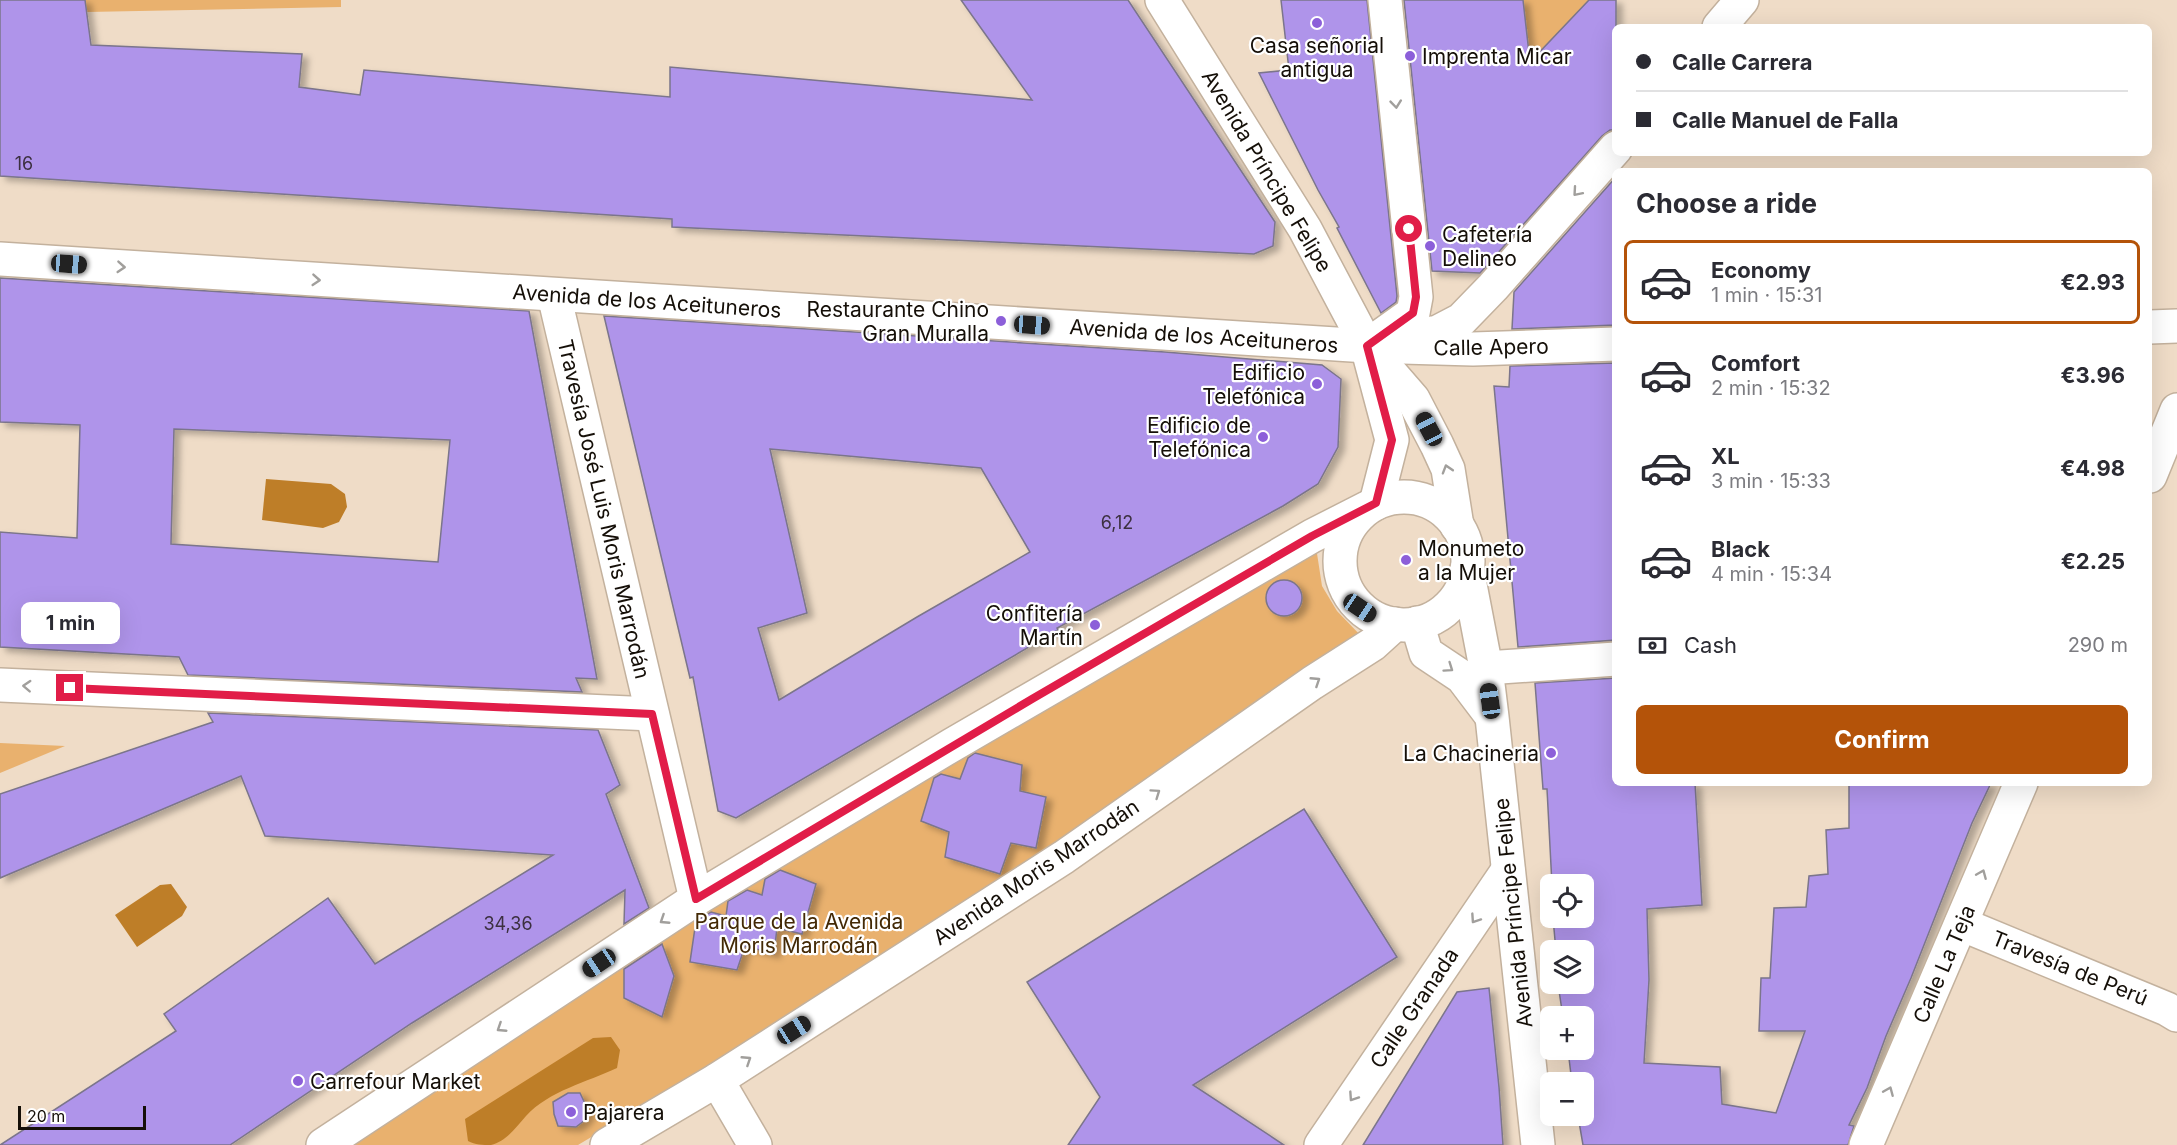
<!DOCTYPE html>
<html lang="en">
<head>
<meta charset="utf-8">
<style>
  body { margin:0; font-family:Inter,sans-serif; background:#f2f2f3; color:#2b2b33; height:100vh; display:flex; flex-direction:column; font-size:22px; white-space:nowrap }
  * { box-sizing:border-box; margin:0 }
  p { font-size:20px; color:#7c7c81 }
  .icon { flex:none; width:33px; height:33px; fill:none; stroke:currentColor; stroke-width:2; stroke-linecap:round; stroke-linejoin:round }
  .map { position:relative; flex:1; overflow:hidden }
  .panel { position:absolute; left:1612px; top:168px; width:540px; height:618px; display:flex; flex-direction:column; background:#fff; border-radius:9px; box-shadow:0 6px 24px #0002 }
  .panel>* { flex:none }
  .top-card { position:absolute; left:1612px; top:24px; width:540px; height:132px; border-radius:9px; box-shadow:0 6px 24px #0002; display:grid; align-content:center; height:132px; padding:0 24px; background:#fff }
  .fabs { position:absolute; left:1540px; top:874px; display:grid; gap:12px }
  .fabs a { display:grid; place-items:center; width:54px; height:54px; border-radius:9px; background:#fff; box-shadow:0 6px 24px #0002; font-size:30px }
  .scale { position:absolute; left:18px; bottom:15px; width:128px; box-sizing:border-box; padding-left:6px; border:3px solid #150f08; border-top:0; font-size:16px; line-height:21px; white-space:nowrap; color:#150f08; -webkit-text-stroke:4px #fff; paint-order:stroke }
  .end { position:absolute; width:27px; height:27px; margin:-14px; border:8px solid #e11d48; background:#fff; box-shadow:0 0 0 3px #fff }
  .from { border-radius:50% }
  .bubble { position:absolute; height:42px; border-radius:9px; background:#fff; box-shadow:0 6px 24px #0002; font-size:20px; font-weight:700; line-height:42px; text-align:center }
  .car { position:absolute; width:18px; height:36px; margin:-18px -9px; border-radius:8px; box-shadow:0 0 4px 2px #0007; background:linear-gradient(#222 24%,#8ab4d8 0 40%,#222 0 76%,#8ab4d8 0 86%,#222 0) }
  .top-card b { display:flex; align-items:center; gap:21px; height:57px; font-size:22px }
  .top-card b+b { border-top:2px solid #e1e1e2 }
  .top-card i { width:15px; height:15px; background:#2b2b33 }
  ul { padding:0; list-style:none }
  li { display:flex; align-items:center; gap:18px; height:84px; margin:0 12px 9px; padding:0 12px; border:3px solid transparent; border-radius:9px }
  li div { flex:1 }
  li b { display:block; font-size:22px }
  li em { font-style:normal; font-weight:700 }
  li.current { border-color:#b45309 }
  li>.icon { width:54px; height:54px; stroke-width:1.5 }
  h2 { padding:0 24px; font-size:27px; line-height:72px }
  .pay { display:flex; align-items:center; gap:15px; height:66px; padding:0 24px; font-size:22px }
  .pay p { margin-inline-start:auto }
  .action { display:flex; gap:12px; margin-top:auto; padding:12px 24px }
  .action a { flex:1; height:69px; border-radius:9px; background:#b45309; color:#fff; font-size:24px; font-weight:700; line-height:69px; text-align:center }
  .map>svg:first-child { display:block }
  .green { fill:#e9b16e }
  .water { fill:#be7e28 }
  .building { fill:#af94ea; stroke:#7b758b; stroke-width:1.5; fill-rule:evenodd; filter:url(#shadow) }
  .lines { fill:none; stroke-linecap:round; stroke-linejoin:round }
  .street-casing { stroke:#c3b19d; stroke-width:36 }
  .secondary-casing { stroke:#c3b19d; stroke-width:36 }
  .street { stroke:#fff; stroke-width:33 }
  .secondary { stroke:#fff; stroke-width:33 }
  .oneway { stroke:#a19f9c }
  .route { stroke:#e11d48; stroke-width:8 }
  .poi-dot { fill:#8c5fd9; stroke:#fff; stroke-width:2 }
  .labels { text-anchor:middle; dominant-baseline:central; stroke-width:4.5; stroke-linejoin:round; paint-order:stroke }
  .number-label { font-size:18px; fill:#3c3040 }
  .poi-label { font-size:21px; fill:#150f08; stroke:#fff; text-anchor:start }
  .street-label { font-size:21px; fill:#150f08; stroke:#fff }
  .park-label { font-size:21px; fill:#432905; stroke:#fff }
</style>
</head>
<body>
<div class="map">
<svg width="2177" height="1145" viewBox="0 0 2177 1145">
  <defs>
    <filter id="shadow"><feDropShadow dx="6" dy="4" stdDeviation="3" flood-color="#0004"/></filter>
  </defs>
  <rect width="100%" height="100%" fill="#efdcc7"/>
  <g class="green">
    <polygon points="85,0 341,0 341,7 87,12"/>
    <polygon points="1523,0 1589,0 1530,64"/>
    <polygon points="1316,547 1322,586 1337,611 1362,637 838,989 578,1145 347,1145 594,978 958,757"/>
    <polygon points="0,743 65,746 0,773"/>
  </g>
  <g class="water">
    <polygon points="266,479 331,484 345,494 347,507 339,522 323,528 262,520"/>
    <polygon points="171,884 187,907 182,916 137,947 115,915 160,885"/>
    <path d="M 611,1037 L 620,1050 L 617,1068 C 587,1082 549,1091 526,1116 C 516,1127 506,1142 491,1145 C 483,1145 475,1145 468,1141 L 465,1119 L 593,1038 Z"/>
  </g>
  <g class="building">
    <polygon points="0,0 85,0 91,45 302,54 299,87 360,95 364,70 670,97 670,67 1032,100 961,0 1128,0 1275,222 1273,246 1254,254 672,227 672,219 0,176"/>
    <polygon points="1281,0 1367,0 1397,296 1396,302 1381,313 1337,228 1339,227 1318,190 1259,73 1289,70"/>
    <polygon points="1404,0 1523,0 1530,62 1589,0 1616,0 1616,130 1610,130 1602,136 1480,273 1432,271"/>
    <polygon points="1616,177 1616,325 1512,329 1514,292"/>
    <path d="M 0,278 L 529,311 L 597,679 L 576,678 L 582,692 L 188,675 L 179,657 L 0,647 L 0,532 L 77,538 L 80,425 L 0,422 ZM 174,429 L 450,440 L 438,562 L 171,544 Z"/>
    <path d="M 604,316 L 1165,352 L 1322,365 L 1341,379 L 1338,447 L 1318,484 L 1283,506 L 1057,628 L 1058,630 L 736,818 L 718,811 L 693,677 L 690,678 ZM 770,449 L 981,468 L 1030,552 L 917,617 L 779,700 L 758,628 L 807,613 Z"/>
    <polygon points="1616,363 1616,640 1518,647 1494,386 1509,387 1510,366"/>
    <circle cx="1284" cy="598" r="18"/>
    <polygon points="1616,678 1616,783 1695,783 1702,905 1647,909 1649,980 1644,1063 1720,1067 1722,1104 1776,1113 1805,1031 1759,1031 1761,978 1770,978 1774,908 1806,907 1809,876 1828,874 1826,830 1849,828 1849,783 1991,783 1972,823 1911,978 1886,1036 1867,1088 1849,1125 1854,1126 1848,1145 1583,1145 1578,1116 1584,1116 1584,1083 1572,1083 1568,1050 1584,1050 1584,1017 1563,1017 1558,984 1584,984 1584,951 1556,951 1553,918 1584,918 1584,885 1552,885 1547,789 1543,789 1535,683"/>
    <polygon points="208,713 598,730 620,785 606,794 649,908 624,924 625,890 412,1023 230,1145 0,1145 176,1031 164,1014 328,898 375,964 553,855 265,836 241,776 0,878 0,794 213,722"/>
    <polygon points="975,753 1022,765 1020,791 1046,797 1036,848 1011,843 1000,874 945,857 949,832 921,821 934,778 941,774 960,779 968,758"/>
    <polygon points="1304,809 1397,957 1193,1085 1284,1145 1068,1145 1100,1097 1027,982"/>
    <polygon points="780,870 816,884 802,934 777,928 774,954 745,946 737,970 690,962 696,921 711,912 726,916 728,901 747,890 762,895 765,879"/>
    <polygon points="662,944 674,976 662,1017 624,998 624,969"/>
    <polygon points="1489,988 1499,1087 1503,1145 1363,1145 1457,992"/>
    <polygon points="568,1093 580,1093 589,1112 585,1120 576,1127 558,1126 554,1114 553,1102"/>
  </g>
  <g class="lines">
    <g class="street-casing">
      <g id="street">
        <polyline points="1719,27 1742,0"/>
        <polyline points="0,259 1367,346 1473,349 1616,344"/>
        <polyline points="554,295 696,899"/>
        <polyline points="2150,327 2177,326"/>
        <polyline points="1410,337 1438,332 1461,320 1493,287 1616,148"/>
        <polyline points="1486,668 1616,659"/>
        <polyline points="0,685 652,714"/>
        <polyline points="1961,924 2167,1009 2177,1015"/>
        <polyline points="1321,1145 1508,870"/>
      </g>
    </g>
    <g class="secondary-casing">
      <g id="secondary">
        <polyline points="1162,0 1305,229 1367,346 1392,440 1376,503"/>
        <polyline points="1367,346 1413,313 1416,297 1385,0"/>
        <polyline points="1374,354 1413,399 1437,445 1448,469 1457,526"/>
        <polyline points="2150,476 2177,410"/>
        <circle cx="1404" cy="561" r="64"/>
        <polyline points="1467,569 1486,668 1492,717 1538,1145"/>
        <polyline points="1417,623 1426,653 1462,677 1490,714"/>
        <polyline points="717,1080 755,1145"/>
        <polyline points="323,1145 696,899 952,745 1312,536 1367,508"/>
        <polyline points="607,1145 717,1080 1064,857 1312,683 1373,644 1395,624"/>
        <polyline points="1866,1145 2021,783"/>
      </g>
    </g>
    <use href="#street" class="street"/>
    <use href="#secondary" class="secondary"/>
  </g>
  <defs><path id="oneway-chevron" d="M-2-3.5L2.5 0L-2 3.5" fill="none" stroke-width="1.6" stroke-linecap="round" stroke-linejoin="round" transform="scale(1.5)"/></defs>
  <g class="oneway">
    <use href="#oneway-chevron" transform="translate(1396 104) rotate(84)"/>
    <use href="#oneway-chevron" transform="translate(1577 192) rotate(131)"/>
    <use href="#oneway-chevron" transform="translate(121 267) rotate(4)"/>
    <use href="#oneway-chevron" transform="translate(316 280) rotate(4)"/>
    <use href="#oneway-chevron" transform="translate(1447 469) rotate(-107)"/>
    <use href="#oneway-chevron" transform="translate(1449 668) rotate(35)"/>
    <use href="#oneway-chevron" transform="translate(1316 681) rotate(-33)"/>
    <use href="#oneway-chevron" transform="translate(27 686) rotate(-177)"/>
    <use href="#oneway-chevron" transform="translate(1156 793) rotate(-35)"/>
    <use href="#oneway-chevron" transform="translate(1982 874) rotate(-67)"/>
    <use href="#oneway-chevron" transform="translate(1475 919) rotate(124)"/>
    <use href="#oneway-chevron" transform="translate(664 920) rotate(147)"/>
    <use href="#oneway-chevron" transform="translate(501 1028) rotate(147)"/>
    <use href="#oneway-chevron" transform="translate(747 1060) rotate(-33)"/>
    <use href="#oneway-chevron" transform="translate(1889 1091) rotate(-67)"/>
    <use href="#oneway-chevron" transform="translate(1353 1097) rotate(124)"/>
  </g>
  <g class="lines">
    <polyline class="route" points="70,688 652,714 696,899 1032,699 1312,536 1376,503 1392,440 1367,346 1413,313 1416,297 1409,229"/>
  </g>
  <g class="poi-dot">
    <circle cx="1317" cy="23" r="6"/>
    <circle cx="1410" cy="56" r="6"/>
    <circle cx="1430" cy="246" r="6"/>
    <circle cx="1001" cy="321" r="6"/>
    <circle cx="1317" cy="384" r="6"/>
    <circle cx="1263" cy="437" r="6"/>
    <circle cx="1406" cy="560" r="6"/>
    <circle cx="1095" cy="625" r="6"/>
    <circle cx="1551" cy="753" r="6"/>
    <circle cx="298" cy="1081" r="6"/>
    <circle cx="571" cy="1112" r="6"/>
  </g>
  <g class="labels">
    <g class="number-label">
      <text x="24" y="163">16</text>
      <text x="1117" y="522">6,12</text>
      <text x="508" y="923">34,36</text>
    </g>
    <g class="poi-label">
      <text x="1317" y="45" text-anchor="middle">Casa señorial<tspan x="1317" dy="24">antigua</tspan></text>
      <text x="1422" y="56">Imprenta Micar</text>
      <text x="1442" y="234">Cafetería<tspan x="1442" dy="24">Delineo</tspan></text>
      <text x="989" y="309" text-anchor="end">Restaurante Chino<tspan x="989" dy="24">Gran Muralla</tspan></text>
      <text x="1305" y="372" text-anchor="end">Edificio<tspan x="1305" dy="24">Telefónica</tspan></text>
      <text x="1251" y="425" text-anchor="end">Edificio de<tspan x="1251" dy="24">Telefónica</tspan></text>
      <text x="1418" y="548">Monumeto<tspan x="1418" dy="24">a la Mujer</tspan></text>
      <text x="1083" y="613" text-anchor="end">Confitería<tspan x="1083" dy="24">Martín</tspan></text>
      <text x="1539" y="753" text-anchor="end">La Chacineria</text>
      <text x="310" y="1081">Carrefour Market</text>
      <text x="583" y="1112">Pajarera</text>
    </g>
    <g class="street-label">
      <text transform="translate(1267 171) rotate(59)">Avenida Príncipe Felipe</text>
      <text transform="translate(647 301) rotate(4)">Avenida de los Aceituneros</text>
      <text transform="translate(1204 336) rotate(4)">Avenida de los Aceituneros</text>
      <text transform="translate(1491 347) rotate(-1)">Calle Apero</text>
      <text transform="translate(604 509) rotate(77)">Travesía José Luis Moris Marrodán</text>
      <text transform="translate(1036 872) rotate(-34)">Avenida Moris Marrodán</text>
      <text transform="translate(1513 913) rotate(-96)">Avenida Príncipe Felipe</text>
      <text transform="translate(1944 964) rotate(-67)">Calle La Teja</text>
      <text transform="translate(2070 968) rotate(22)">Travesía de Perú</text>
      <text transform="translate(1414 1008) rotate(-56)">Calle Granada</text>
    </g>
    <g class="park-label">
      <text x="799" y="921">Parque de la Avenida<tspan x="799" dy="24">Moris Marrodán</tspan></text>
    </g>
  </g>
</svg>
<div class="fabs">
<a><svg class="icon" aria-label="locate" viewBox="0 0 24 24"><circle cx="12" cy="12" r="6"/><path d="M12 2v4M12 18v4M2 12h4M18 12h4"/></svg></a>
<a><svg class="icon" aria-label="layers" viewBox="0 0 24 24"><path d="M12 4l9 5-9 5-9-5zM3 14l9 5 9-5"/></svg></a>
<a>+</a>
<a>−</a>
</div>
<div class="scale">20 m</div>
<i class="end from" style="left:1409px;top:229px"></i>
<i class="end" style="left:70px;top:688px"></i>
<div class="bubble" style="left:21px;top:602px;width:99px">1 min</div>
<i class="car" style="left:69px;top:264px;rotate:94deg"></i>
<i class="car" style="left:1032px;top:325px;rotate:94deg"></i>
<i class="car" style="left:1429px;top:429px;rotate:332deg"></i>
<i class="car" style="left:1360px;top:608px;rotate:124deg"></i>
<i class="car" style="left:1490px;top:701px;rotate:352deg"></i>
<i class="car" style="left:599px;top:963px;rotate:236deg"></i>
<i class="car" style="left:794px;top:1030px;rotate:58deg"></i>
<div class="top-card">
<b><i class="from"></i>Calle Carrera</b>
<b><i></i>Calle Manuel de Falla</b>
</div>
<section class="panel">
<h2>Choose a ride</h2>
<ul>
<li class="current"><svg class="icon" aria-label="car" viewBox="0 0 24 24"><path d="M5 17H2v-5l4-1 3-4h7l3 4 3 1v5h-3M9 17h6M6 11h13"/><circle cx="7" cy="17" r="2"/><circle cx="17" cy="17" r="2"/></svg><div><b>Economy</b><p>1 min · 15:31</p></div><em>€2.93</em></li>
<li><svg class="icon" aria-label="car" viewBox="0 0 24 24"><path d="M5 17H2v-5l4-1 3-4h7l3 4 3 1v5h-3M9 17h6M6 11h13"/><circle cx="7" cy="17" r="2"/><circle cx="17" cy="17" r="2"/></svg><div><b>Comfort</b><p>2 min · 15:32</p></div><em>€3.96</em></li>
<li><svg class="icon" aria-label="car" viewBox="0 0 24 24"><path d="M5 17H2v-5l4-1 3-4h7l3 4 3 1v5h-3M9 17h6M6 11h13"/><circle cx="7" cy="17" r="2"/><circle cx="17" cy="17" r="2"/></svg><div><b>XL</b><p>3 min · 15:33</p></div><em>€4.98</em></li>
<li><svg class="icon" aria-label="car" viewBox="0 0 24 24"><path d="M5 17H2v-5l4-1 3-4h7l3 4 3 1v5h-3M9 17h6M6 11h13"/><circle cx="7" cy="17" r="2"/><circle cx="17" cy="17" r="2"/></svg><div><b>Black</b><p>4 min · 15:34</p></div><em>€2.25</em></li>
</ul>
<div class="pay"><svg class="icon" aria-label="cash" viewBox="0 0 24 24"><path d="M3 7h18v10H3z"/><circle cx="12" cy="12" r="2"/></svg>Cash<p>290 m</p></div>
<div class="action"><a>Confirm</a></div>
</section>
</div>
</body>
</html>
